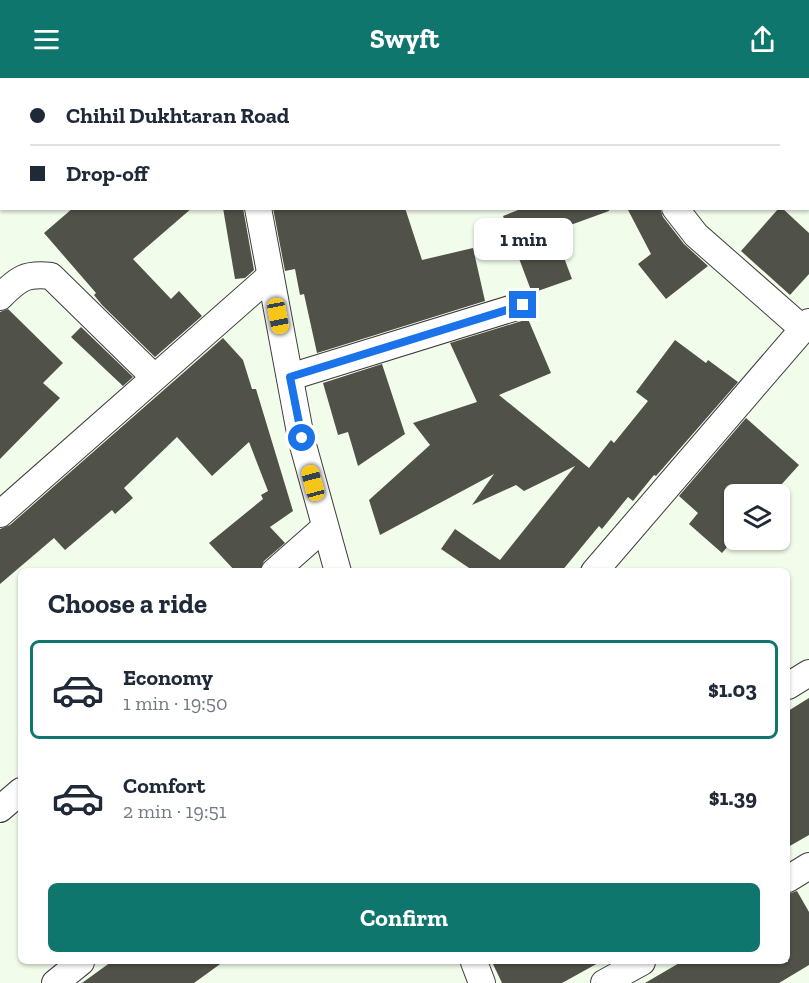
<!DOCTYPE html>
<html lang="en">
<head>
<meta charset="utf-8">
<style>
  body { margin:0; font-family:"Zilla Slab",serif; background:#f6f6f7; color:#1f2937; height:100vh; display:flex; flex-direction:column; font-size:22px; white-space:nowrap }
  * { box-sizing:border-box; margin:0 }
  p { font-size:20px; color:#747a83 }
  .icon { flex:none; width:33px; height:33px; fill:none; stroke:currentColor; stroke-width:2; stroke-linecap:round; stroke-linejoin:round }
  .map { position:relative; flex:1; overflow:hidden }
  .panel { position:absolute; left:18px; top:490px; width:772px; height:396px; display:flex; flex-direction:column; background:#fff; border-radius:9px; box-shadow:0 2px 4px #0004 }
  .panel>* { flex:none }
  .top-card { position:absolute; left:0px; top:0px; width:810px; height:132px; box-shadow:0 2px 4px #0004; display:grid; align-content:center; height:132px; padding:0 30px; background:#fff }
  .fabs { position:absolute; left:724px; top:406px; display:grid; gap:12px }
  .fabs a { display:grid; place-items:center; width:66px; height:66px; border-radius:9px; background:#fff; box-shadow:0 2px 4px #0004; font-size:30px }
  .end { position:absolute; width:27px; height:27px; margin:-14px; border:8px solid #1a73e8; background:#fff; box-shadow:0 0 0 3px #fff }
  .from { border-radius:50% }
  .bubble { position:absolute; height:42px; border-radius:9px; background:#fff; box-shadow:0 2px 4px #0004; font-size:20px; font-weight:700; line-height:42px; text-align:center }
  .car { position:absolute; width:18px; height:36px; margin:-18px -9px; border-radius:8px; box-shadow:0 0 4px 2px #0007; background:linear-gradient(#f5c518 24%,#345 0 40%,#f5c518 0 76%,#345 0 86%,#f5c518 0) }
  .top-card b { display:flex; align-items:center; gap:21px; height:57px; font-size:22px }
  .top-card b+b { border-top:2px solid #e0e1e3 }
  .top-card i { width:15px; height:15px; background:#1f2937 }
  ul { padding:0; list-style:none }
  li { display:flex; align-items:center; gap:18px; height:99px; margin:0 12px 9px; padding:0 18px; border:3px solid transparent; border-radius:9px }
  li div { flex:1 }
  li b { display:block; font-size:22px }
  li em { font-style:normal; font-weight:700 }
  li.active { border-color:#0f766e }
  li>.icon { width:54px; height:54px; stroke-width:1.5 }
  h2 { padding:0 30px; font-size:27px; line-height:72px }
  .primary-button { display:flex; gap:12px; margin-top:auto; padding:12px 30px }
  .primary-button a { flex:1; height:69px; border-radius:9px; background:#0f766e; color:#fff; font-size:24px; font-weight:700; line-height:69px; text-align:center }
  header { display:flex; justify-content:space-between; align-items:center; height:78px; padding:0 30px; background:#0f766e; color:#fff; font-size:27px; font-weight:700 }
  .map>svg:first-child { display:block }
  .building { fill:#505148 }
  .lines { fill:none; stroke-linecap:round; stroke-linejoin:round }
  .street-casing { stroke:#3d3d3d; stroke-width:28 }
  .street { stroke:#fff; stroke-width:26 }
  .route { stroke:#1a73e8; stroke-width:8 }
</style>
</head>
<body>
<header><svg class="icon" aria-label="menu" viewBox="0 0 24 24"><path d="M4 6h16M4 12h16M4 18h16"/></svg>Swyft<svg class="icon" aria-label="share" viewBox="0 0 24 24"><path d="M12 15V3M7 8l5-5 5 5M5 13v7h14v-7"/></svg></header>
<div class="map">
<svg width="809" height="905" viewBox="0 0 809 905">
  <rect width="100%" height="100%" fill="#f2fcea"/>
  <g class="building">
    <polygon points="73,130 192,130 133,181 171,221 179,213 202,238 155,279 102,227 94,217 96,215 44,155"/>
    <polygon points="223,130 243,130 254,192 245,200 235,201"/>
    <polygon points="273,130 405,130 422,182 473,170 485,223 317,275 304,216 300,217 295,191 285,193"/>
    <polygon points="523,130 609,130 609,133 554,153 572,201 532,215 503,138"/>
    <polygon points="627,130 660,130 663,139 684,166 708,188 666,221 638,186 651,176"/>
    <polygon points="779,130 782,130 809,155 809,196 790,217 741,173"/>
    <polygon points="8,231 63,285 43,305 60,320 0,381 0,234"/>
    <polygon points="528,241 551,295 499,317 589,390 611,362 614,365 648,323 636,314 675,262 706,285 708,282 738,304 656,398 654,397 633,423 628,419 602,451 599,448 561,494 475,494 441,471 455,451 500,482 575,388 524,413 516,407 472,427 494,396 380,457 369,422 430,367 413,345 477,324 450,265"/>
    <polygon points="81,249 133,299 123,308 71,259"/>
    <polygon points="223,260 243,282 252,311 256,311 293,433 270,449 285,465 264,483 259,494 236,494 209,465 263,421 261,417 268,413 249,364 212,398 177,359 124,410 133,420 115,436 112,432 65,472 54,460 0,506 0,451 10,447"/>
    <polygon points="382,286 405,356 358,388 348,354 338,357 323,305"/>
    <polygon points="746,340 799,387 772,417 735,417 735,460 722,475 689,446 698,435 679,418"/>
    <polygon points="809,620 809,757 788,769 788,633"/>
    <polygon points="797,813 809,834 809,887 779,905 645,905 681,884 788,884 788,816"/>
    <polygon points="111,884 223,884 194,905 82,905"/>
    <polygon points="492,884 600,884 562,905 502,905"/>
  </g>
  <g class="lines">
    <g class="street-casing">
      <g id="street">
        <polyline points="228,0 228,2"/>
        <polyline points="18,2 20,0"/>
        <polyline points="645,2 649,0"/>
        <polyline points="0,15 2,14"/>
        <polyline points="258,130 301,360 338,494"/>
        <polyline points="675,130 696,157 803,251"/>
        <path d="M 0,219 C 18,201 25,195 51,198 L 154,299"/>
        <polyline points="290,299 523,227"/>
        <polyline points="0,436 270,198"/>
        <polyline points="274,494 325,449"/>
        <polyline points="594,494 809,244"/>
        <polyline points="788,608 809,595"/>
        <polyline points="0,731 21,713"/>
        <polyline points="788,801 809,788"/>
        <polyline points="474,884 482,905"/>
        <polyline points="55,905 81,884"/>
        <polyline points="604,905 642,884"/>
      </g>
    </g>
    <use href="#street" class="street"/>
  </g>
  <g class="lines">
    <polyline class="route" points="302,360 290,299 523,227"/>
  </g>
</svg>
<div class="fabs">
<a><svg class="icon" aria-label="layers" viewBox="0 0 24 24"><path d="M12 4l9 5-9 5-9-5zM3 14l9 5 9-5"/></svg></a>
</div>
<i class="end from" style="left:302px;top:360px"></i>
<i class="end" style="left:523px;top:227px"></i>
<div class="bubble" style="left:474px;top:140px;width:99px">1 min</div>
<i class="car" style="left:278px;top:238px;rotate:169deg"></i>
<i class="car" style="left:313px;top:405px;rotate:345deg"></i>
<div class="top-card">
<b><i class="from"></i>Chihil Dukhtaran Road</b>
<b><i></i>Drop-off</b>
</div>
<section class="panel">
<h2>Choose a ride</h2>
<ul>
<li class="active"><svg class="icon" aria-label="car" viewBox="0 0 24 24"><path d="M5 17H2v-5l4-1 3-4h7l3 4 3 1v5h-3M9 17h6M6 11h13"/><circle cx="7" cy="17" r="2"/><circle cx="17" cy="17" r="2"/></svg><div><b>Economy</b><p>1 min · 19:50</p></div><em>$1.03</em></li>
<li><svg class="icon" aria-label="car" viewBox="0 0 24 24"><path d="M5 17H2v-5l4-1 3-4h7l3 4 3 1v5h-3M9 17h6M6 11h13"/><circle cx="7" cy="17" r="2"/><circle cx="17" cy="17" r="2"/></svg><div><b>Comfort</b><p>2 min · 19:51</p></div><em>$1.39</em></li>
</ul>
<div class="primary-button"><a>Confirm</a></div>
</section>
</div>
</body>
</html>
